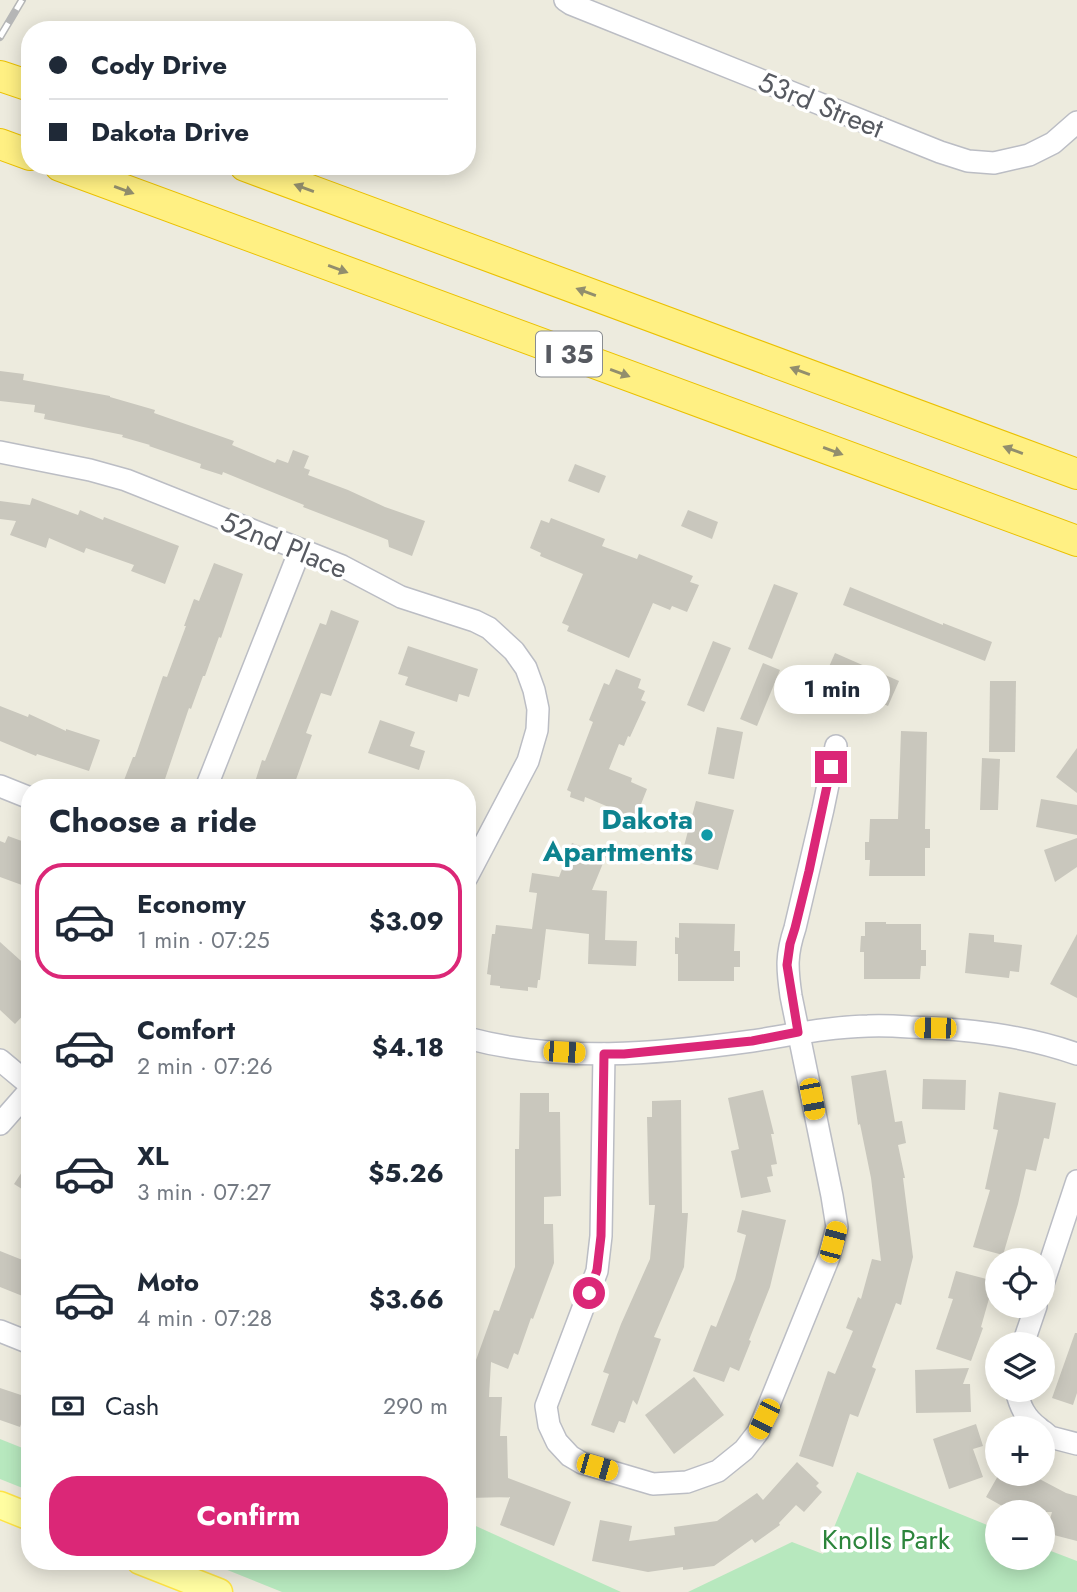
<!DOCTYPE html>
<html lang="en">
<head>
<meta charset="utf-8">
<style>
  body { margin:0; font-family:Jost,sans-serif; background:#f2f2f3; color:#1f2937; height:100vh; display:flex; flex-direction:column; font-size:26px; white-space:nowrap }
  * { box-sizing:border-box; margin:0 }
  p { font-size:23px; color:#747a83 }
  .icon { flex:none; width:38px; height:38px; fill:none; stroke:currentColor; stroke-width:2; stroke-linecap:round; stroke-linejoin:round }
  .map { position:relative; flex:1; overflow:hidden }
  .sheet { position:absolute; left:21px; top:779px; width:455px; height:791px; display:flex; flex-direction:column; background:#fff; border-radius:28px; box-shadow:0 4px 18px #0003 }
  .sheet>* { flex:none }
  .top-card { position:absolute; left:21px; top:21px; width:455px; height:154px; border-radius:28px; box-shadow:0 4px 18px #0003; display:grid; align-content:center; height:154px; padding:0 28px; background:#fff }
  .tools { position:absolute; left:985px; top:1248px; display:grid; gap:14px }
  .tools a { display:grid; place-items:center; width:70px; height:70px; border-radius:50%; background:#fff; box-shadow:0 4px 18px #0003; font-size:35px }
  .end { position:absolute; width:32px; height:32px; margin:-16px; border:9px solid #db2777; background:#fff; box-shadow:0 0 0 4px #fff }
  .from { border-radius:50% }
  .bubble { position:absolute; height:49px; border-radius:24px; background:#fff; box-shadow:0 4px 18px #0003; font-size:23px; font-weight:700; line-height:49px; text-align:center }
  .car { position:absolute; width:21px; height:42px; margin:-21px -10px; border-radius:9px; box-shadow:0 0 5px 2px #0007; background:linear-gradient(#f5c518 24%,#345 0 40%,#f5c518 0 76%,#345 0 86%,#f5c518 0) }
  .top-card b { display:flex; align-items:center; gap:24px; height:66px; font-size:26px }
  .top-card b+b { border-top:2px solid #e0e1e3 }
  .top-card i { width:18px; height:18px; background:#1f2937 }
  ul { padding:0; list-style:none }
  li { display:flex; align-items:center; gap:21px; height:116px; margin:0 14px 10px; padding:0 14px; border:4px solid transparent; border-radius:28px }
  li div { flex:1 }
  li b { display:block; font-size:26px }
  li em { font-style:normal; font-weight:700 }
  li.active { border-color:#db2777 }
  li>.icon { width:63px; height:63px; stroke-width:1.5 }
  h2 { padding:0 28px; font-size:32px; line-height:84px }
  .pay { display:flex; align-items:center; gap:18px; height:77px; padding:0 28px; font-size:26px }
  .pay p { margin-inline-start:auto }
  .cta { display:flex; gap:14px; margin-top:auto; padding:14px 28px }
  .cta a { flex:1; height:80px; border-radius:28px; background:#db2777; color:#fff; font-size:28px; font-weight:700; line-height:80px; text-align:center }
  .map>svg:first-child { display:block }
  .green { fill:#b7e8be }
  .building { fill:#c9c7bd }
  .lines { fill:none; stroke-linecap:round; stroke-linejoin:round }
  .minor-casing { stroke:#bbbdc4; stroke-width:24 }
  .major-casing { stroke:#ffe445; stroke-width:29 }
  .highway-casing { stroke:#ebc100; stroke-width:32 }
  .minor { stroke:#fff; stroke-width:21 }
  .major { stroke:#fffda1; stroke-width:26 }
  .highway { stroke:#fff083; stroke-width:30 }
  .rail-casing { stroke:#b5b6b6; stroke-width:8 }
  .rail { stroke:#fff; stroke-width:5; stroke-dasharray:16; stroke-linecap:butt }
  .oneway { fill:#928e6d }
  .route { stroke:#db2777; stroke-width:9 }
  .culture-dot { fill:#0f9aa8; stroke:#fff; stroke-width:2.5 }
  .labels { text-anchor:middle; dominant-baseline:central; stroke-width:7; stroke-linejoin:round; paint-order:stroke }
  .shield { fill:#fff; stroke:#898c90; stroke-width:2 }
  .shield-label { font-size:26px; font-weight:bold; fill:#575a61 }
  .street-label { font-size:28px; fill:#575a61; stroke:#fff }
  .culture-label { font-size:28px; font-weight:bold; fill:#0d838f; stroke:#fff; text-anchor:end }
  .park-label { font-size:28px; fill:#2c853c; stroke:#fff }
</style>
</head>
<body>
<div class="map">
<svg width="1077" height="1592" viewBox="0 0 1077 1592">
  <rect width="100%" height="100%" fill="#edebde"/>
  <g class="green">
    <polygon points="0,1439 30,1451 30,1491 0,1479"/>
    <polygon points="857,1472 997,1529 998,1558 1043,1558 1043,1548 1077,1561 1077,1592 688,1592 792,1542 823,1554"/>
    <polygon points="467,1522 621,1592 282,1592 205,1561 467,1561"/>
  </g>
  <g class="building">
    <polygon points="0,371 24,374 23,380 110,396 110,397 155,410 154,413 234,441 232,445 275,463 277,459 288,463 293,450 309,456 304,468 310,470 308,475 348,490 385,507 425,521 412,556 389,547 388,540 378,536 303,507 304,505 223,472 222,475 200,468 201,464 149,446 150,445 122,437 123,435 44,419 45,414 34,412 35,405 0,401"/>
    <polygon points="575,464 606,476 599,493 568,481"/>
    <polygon points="32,498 78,515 80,510 103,520 104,517 179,546 165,584 131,571 134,565 86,548 84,553 49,538 46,548 10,535 16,521 0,519 0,501 30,505"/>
    <polygon points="688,510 718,522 712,539 681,526"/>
    <polygon points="551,518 605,539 602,546 637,559 639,554 693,576 690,582 699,585 687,612 672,606 670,610 653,603 629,658 567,631 569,626 562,623 583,574 540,556 541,553 530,548 541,520 549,523"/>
    <polygon points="214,563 243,574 221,638 219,637 205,676 203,676 191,709 189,708 162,788 121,788 133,757 135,757 163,676 167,677 186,626 184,626 194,599 199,601"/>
    <polygon points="774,584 798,593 772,659 748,649"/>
    <polygon points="850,587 943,625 943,623 992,642 985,661 843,605"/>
    <polygon points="331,610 359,621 331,696 321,693 306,733 312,735 293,788 262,788 263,784 255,782 262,760 265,761 320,623 326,625"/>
    <polygon points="713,641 731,648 704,712 687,705"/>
    <polygon points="408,646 478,669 469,697 459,694 457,702 405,685 408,677 398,674"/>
    <polygon points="835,653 899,681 888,706 824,678"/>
    <polygon points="763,663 780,670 757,726 740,719"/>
    <polygon points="616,669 641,679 638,688 645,691 641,700 646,702 630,737 628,736 624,746 619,744 609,769 632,778 631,782 647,789 636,817 627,814 625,818 609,812 611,808 585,797 584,802 570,797 571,792 567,790 593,722 589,720 604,683 609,685"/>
    <polygon points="990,681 1016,681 1015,752 989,752"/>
    <polygon points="0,706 28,717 29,714 66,731 66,729 100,740 89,771 37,754 36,756 0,741"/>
    <polygon points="380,720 415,732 410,746 425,751 419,770 368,753"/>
    <polygon points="717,727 743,732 734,779 708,774"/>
    <polygon points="901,731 927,732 925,829 930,829 930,848 925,848 925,876 869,876 870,860 865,860 865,842 869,842 870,819 898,819"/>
    <polygon points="1077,748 1077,793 1056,777"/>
    <polygon points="982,758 1000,759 998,810 980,810"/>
    <polygon points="1041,799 1077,805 1077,835 1036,827"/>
    <polygon points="696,801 734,810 718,870 680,861"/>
    <polygon points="8,836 30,844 30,888 0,877 0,841 5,843"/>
    <polygon points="1077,838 1077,867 1055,882 1044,850"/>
    <polygon points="572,843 606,856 592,890 607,891 605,940 637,941 636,966 588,964 589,934 546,929 540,980 538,980 537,988 528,987 528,991 500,988 500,986 490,985 491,975 487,974 492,934 495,934 496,925 532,929 537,893 529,892 532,873 559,877"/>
    <polygon points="865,922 886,922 886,924 921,924 921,950 926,950 926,966 921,966 920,979 864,979 864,952 860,952 861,936 865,936"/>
    <polygon points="679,923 735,924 734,951 740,951 740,967 734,967 734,981 678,981 678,954 675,954 675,937 679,938"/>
    <polygon points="969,933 994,935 994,942 1022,945 1019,972 1010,971 1009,978 965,973"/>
    <polygon points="1077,934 1077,998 1050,984"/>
    <polygon points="0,942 30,969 30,1008 15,1024 0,1010"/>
    <polygon points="886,1070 895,1122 902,1121 906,1143 898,1145 905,1178 903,1178 913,1257 901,1305 896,1303 872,1367 876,1369 858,1417 850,1414 833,1467 799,1456 828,1371 835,1374 853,1331 846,1328 858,1297 861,1299 872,1259 881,1261 871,1178 860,1124 858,1125 851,1076"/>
    <polygon points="923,1079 966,1080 965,1110 922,1109"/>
    <polygon points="763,1090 774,1134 771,1134 777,1164 771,1165 773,1176 767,1177 771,1192 741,1198 731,1151 739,1149 728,1098"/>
    <polygon points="999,1092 1056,1103 1049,1139 1044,1138 1036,1171 1026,1169 1018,1204 1003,1255 973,1247 990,1190 985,1189 998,1130 993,1129"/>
    <polygon points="520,1093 549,1093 549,1112 560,1112 561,1196 544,1197 544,1224 553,1224 554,1263 533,1319 531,1318 518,1355 514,1353 508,1369 491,1362 489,1397 502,1397 500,1436 507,1436 508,1478 571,1502 554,1546 500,1525 510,1497 467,1498 467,1374 471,1374 494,1310 499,1311 515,1267 515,1149 519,1149"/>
    <polygon points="681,1100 682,1213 688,1213 684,1267 654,1337 661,1339 637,1405 633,1400 625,1423 619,1421 614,1433 591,1425 609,1374 603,1372 621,1324 650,1259 655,1205 649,1205 647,1117 652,1117 652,1101"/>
    <polygon points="30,1160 30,1194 14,1184"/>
    <polygon points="742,1210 786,1220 770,1287 749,1340 751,1341 739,1371 730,1367 724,1382 693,1371 711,1325 716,1327 735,1279 746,1235 737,1232"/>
    <polygon points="0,1251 30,1263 30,1299 0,1287"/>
    <polygon points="956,1271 994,1281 981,1327 983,1328 971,1361 936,1349 953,1299 948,1298"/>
    <polygon points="1075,1333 1077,1333 1077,1393 1073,1405 1052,1398"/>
    <polygon points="969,1368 963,1384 970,1384 971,1412 916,1413 915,1370"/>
    <polygon points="694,1377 724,1415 674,1454 645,1415"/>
    <polygon points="0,1388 30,1398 20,1427 0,1420"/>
    <polygon points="976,1424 983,1446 973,1449 983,1477 949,1489 933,1439"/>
    <polygon points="797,1462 819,1483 816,1486 822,1492 804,1512 796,1505 779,1523 780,1525 755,1543 752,1539 714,1566 683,1570 683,1567 648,1572 592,1561 600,1520 632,1526 629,1541 675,1535 674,1527 717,1521 757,1493 763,1500"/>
    <polygon points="999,1474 1008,1474 1021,1481 1030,1474 1066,1493 1077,1496 1077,1541 1046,1533 1052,1512 1013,1512 986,1497"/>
  </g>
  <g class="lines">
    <g class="minor-casing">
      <g id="minor">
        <polyline points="565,0 571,4 940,152 968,161 994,163 1029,155 1053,143 1077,122"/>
        <polyline points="0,452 90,470 126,480 342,566 401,597 475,621 489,628 514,651 526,668 534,690 538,709 537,730 528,761 467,877"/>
        <polyline points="0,786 30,798"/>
        <polyline points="206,788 300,550"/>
        <path d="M 467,1038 C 560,1063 658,1054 752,1041 C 790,1035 829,1027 868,1026 C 882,1025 896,1026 910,1027 C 967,1029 1023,1035 1077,1054"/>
        <path d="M 604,1054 L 601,1236 L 597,1271 L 546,1406 L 549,1425 L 557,1442 L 570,1456 L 582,1463 L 653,1484 L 687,1482 L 718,1471 L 744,1450 L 758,1432 L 829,1257 L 837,1227 L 832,1196 L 791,996 C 787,968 786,955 795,928 L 823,809 L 836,746"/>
        <polyline points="0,1060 30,1085"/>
        <polyline points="0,1124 30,1090"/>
        <polyline points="1043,1284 1077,1181"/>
        <polyline points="0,1331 30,1343"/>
        <polyline points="1023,1344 1036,1306"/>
        <path d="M 1016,1390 C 1020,1406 1025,1418 1039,1428"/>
        <polyline points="1043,1431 1050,1437 1077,1444"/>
      </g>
    </g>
    <g class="major-casing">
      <g id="major">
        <polyline points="0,1505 30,1517"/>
        <polyline points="140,1561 219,1592"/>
      </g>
    </g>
    <g class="highway-casing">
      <g id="highway">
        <polyline points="0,76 30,86"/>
        <polyline points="0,144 30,155"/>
        <polyline points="60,166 1077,541"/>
        <polyline points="245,166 1077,474"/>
      </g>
    </g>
    <use href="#minor" class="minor"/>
    <use href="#major" class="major"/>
    <use href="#highway" class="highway"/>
    <g class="rail-casing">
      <polyline id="rail" points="0,37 22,0"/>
    </g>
    <use href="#rail" class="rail"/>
  </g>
  <defs><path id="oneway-solid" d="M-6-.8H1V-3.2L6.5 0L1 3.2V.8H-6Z" transform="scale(1.75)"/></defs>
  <g class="oneway">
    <use href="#oneway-solid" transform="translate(304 188) rotate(-160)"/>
    <use href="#oneway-solid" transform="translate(124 190) rotate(20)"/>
    <use href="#oneway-solid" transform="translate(338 269) rotate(20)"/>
    <use href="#oneway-solid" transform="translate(586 292) rotate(-160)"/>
    <use href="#oneway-solid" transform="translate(800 371) rotate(-160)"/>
    <use href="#oneway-solid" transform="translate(620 373) rotate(20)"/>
    <use href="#oneway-solid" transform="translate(1013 450) rotate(-160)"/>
    <use href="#oneway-solid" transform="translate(833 451) rotate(20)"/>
  </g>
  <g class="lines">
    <polyline class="route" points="589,1293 597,1270 601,1236 604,1054 624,1054 752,1041 798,1032 787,965 790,944 795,928 809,871 831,767"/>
  </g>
  <circle class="culture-dot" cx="707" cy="835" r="7"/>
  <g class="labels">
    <rect class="shield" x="536" y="331.5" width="66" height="45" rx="5"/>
    <g class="shield-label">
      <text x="569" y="354">I 35</text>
    </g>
    <g class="street-label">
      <text transform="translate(821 105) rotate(22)">53rd Street</text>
      <text transform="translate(284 545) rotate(22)">52nd Place</text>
    </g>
    <g class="culture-label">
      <text x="693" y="819">Dakota<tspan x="693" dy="32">Apartments</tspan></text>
    </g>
    <g class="park-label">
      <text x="886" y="1539">Knolls Park</text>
    </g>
  </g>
</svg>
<div class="tools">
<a><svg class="icon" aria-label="locate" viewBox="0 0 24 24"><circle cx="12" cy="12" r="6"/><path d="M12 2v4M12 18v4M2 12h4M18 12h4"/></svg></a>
<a><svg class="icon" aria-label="layers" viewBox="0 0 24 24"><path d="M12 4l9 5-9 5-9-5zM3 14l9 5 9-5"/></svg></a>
<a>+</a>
<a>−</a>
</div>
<i class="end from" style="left:589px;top:1293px"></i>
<i class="end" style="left:831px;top:767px"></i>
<div class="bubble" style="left:774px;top:665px;width:116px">1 min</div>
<i class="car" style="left:935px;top:1028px;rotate:271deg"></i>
<i class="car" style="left:564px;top:1052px;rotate:93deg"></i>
<i class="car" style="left:812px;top:1099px;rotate:169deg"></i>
<i class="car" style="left:833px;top:1242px;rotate:15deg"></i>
<i class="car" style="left:764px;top:1419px;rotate:206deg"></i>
<i class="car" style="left:597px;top:1467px;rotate:106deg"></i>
<div class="top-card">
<b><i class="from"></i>Cody Drive</b>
<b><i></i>Dakota Drive</b>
</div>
<section class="sheet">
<h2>Choose a ride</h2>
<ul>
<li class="active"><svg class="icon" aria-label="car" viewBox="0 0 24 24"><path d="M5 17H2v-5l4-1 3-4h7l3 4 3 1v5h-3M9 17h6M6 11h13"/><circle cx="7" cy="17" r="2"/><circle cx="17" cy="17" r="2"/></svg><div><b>Economy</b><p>1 min · 07:25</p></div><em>$3.09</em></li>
<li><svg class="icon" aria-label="car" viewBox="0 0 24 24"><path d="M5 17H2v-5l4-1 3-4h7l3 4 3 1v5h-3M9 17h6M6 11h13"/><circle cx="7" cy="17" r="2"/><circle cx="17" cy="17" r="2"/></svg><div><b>Comfort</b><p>2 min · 07:26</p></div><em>$4.18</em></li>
<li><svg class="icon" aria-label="car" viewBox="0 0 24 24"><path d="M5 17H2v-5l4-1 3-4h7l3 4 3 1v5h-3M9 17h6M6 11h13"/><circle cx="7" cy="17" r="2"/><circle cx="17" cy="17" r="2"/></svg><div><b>XL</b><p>3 min · 07:27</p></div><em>$5.26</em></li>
<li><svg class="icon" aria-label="car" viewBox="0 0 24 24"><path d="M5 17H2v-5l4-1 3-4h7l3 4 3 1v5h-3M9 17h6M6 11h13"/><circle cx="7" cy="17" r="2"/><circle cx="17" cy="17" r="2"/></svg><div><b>Moto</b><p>4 min · 07:28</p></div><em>$3.66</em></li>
</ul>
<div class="pay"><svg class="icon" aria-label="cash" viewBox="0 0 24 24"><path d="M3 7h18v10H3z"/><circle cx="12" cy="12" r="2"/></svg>Cash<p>290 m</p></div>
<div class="cta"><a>Confirm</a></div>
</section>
</div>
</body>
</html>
